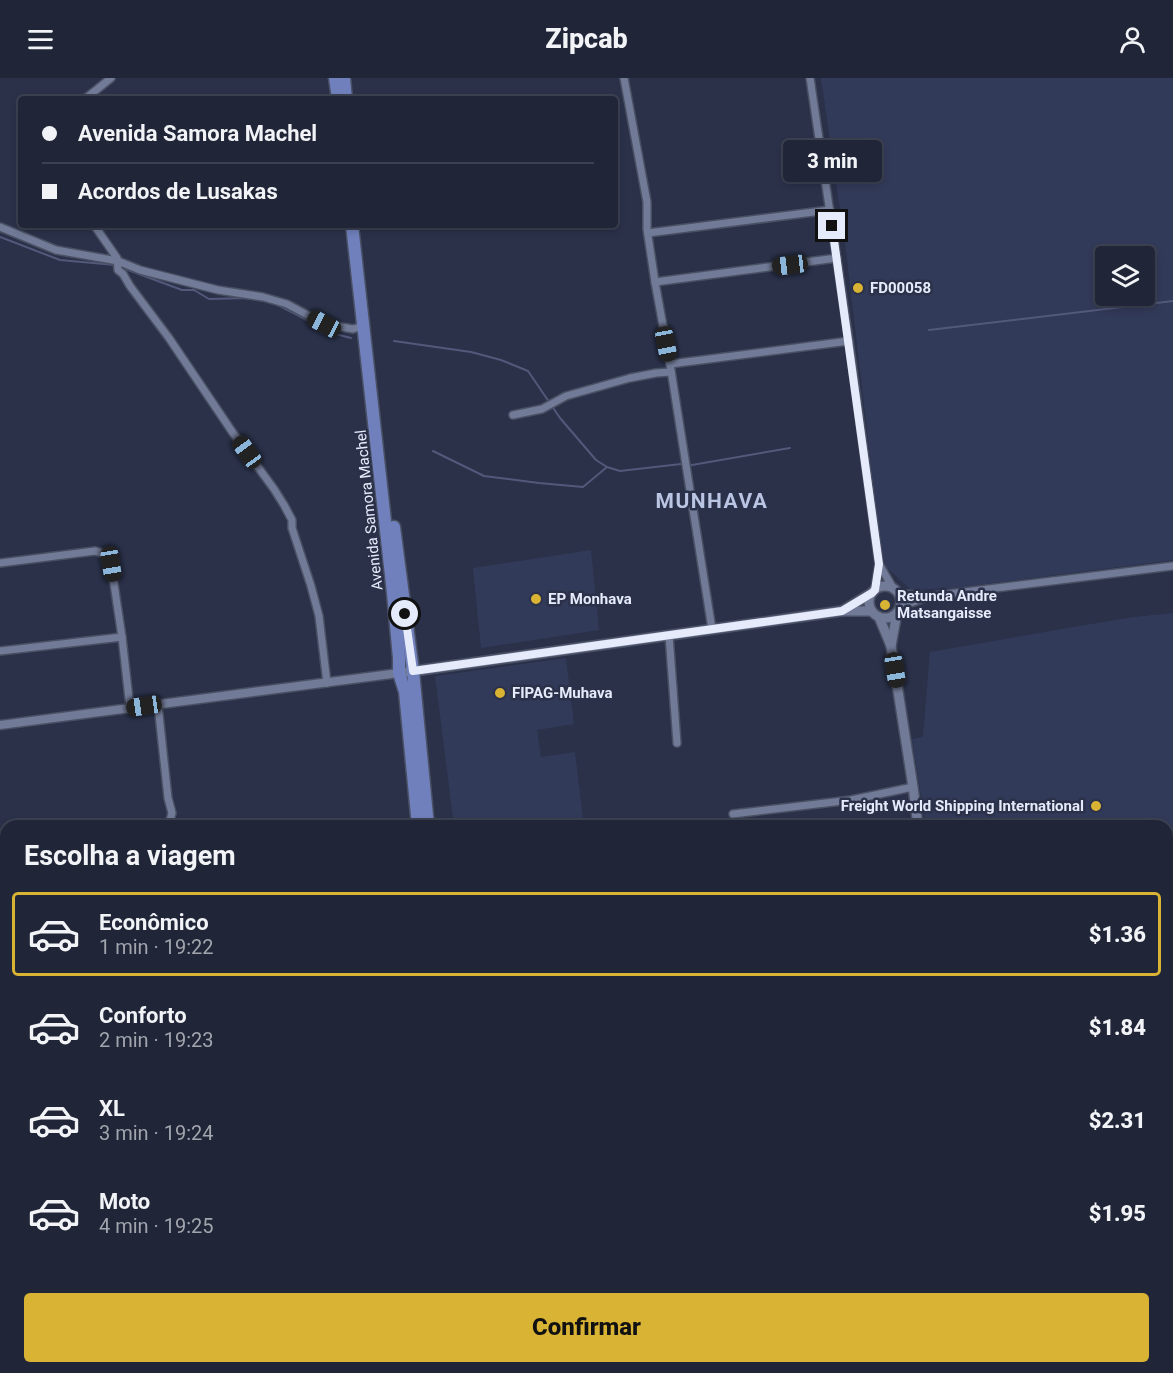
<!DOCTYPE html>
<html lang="pt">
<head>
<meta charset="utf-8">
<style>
  body { margin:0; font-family:Roboto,sans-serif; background:#2d3142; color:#f1f3f6; height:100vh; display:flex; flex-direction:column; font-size:22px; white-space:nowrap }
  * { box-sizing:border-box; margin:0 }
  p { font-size:20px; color:#a2a5ad }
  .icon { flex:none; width:33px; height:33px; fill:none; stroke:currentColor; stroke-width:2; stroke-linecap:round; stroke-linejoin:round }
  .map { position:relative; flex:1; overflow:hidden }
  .side { position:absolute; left:0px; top:742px; width:1173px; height:554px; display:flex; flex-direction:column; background:#202537; border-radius:18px 18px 0 0; box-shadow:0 3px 9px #0003,0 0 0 2px #3d4252 }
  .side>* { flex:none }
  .banner { position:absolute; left:18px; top:18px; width:600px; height:132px; border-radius:6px; box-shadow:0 3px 9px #0003,0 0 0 2px #3d4252; display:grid; align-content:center; height:132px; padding:0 24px; background:#202537 }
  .controls { position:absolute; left:1095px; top:168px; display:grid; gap:12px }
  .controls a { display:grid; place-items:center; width:60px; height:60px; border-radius:6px; background:#202537; box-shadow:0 3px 9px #0003,0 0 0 2px #3d4252; font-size:30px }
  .end { position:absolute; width:27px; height:27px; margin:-14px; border:8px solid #e6ebfb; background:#111; box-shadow:0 0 0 3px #111 }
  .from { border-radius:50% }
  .bubble { position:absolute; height:42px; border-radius:6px; background:#202537; box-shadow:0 3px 9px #0003,0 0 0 2px #3d4252; font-size:20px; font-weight:800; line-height:42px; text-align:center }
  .car { position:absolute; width:18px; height:36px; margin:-18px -9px; border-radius:8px; box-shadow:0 0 4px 2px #0007; background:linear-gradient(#222 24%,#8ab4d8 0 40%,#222 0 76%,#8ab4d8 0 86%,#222 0) }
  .banner b { display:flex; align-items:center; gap:21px; height:57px; font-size:22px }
  .banner b+b { border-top:2px solid #3d4252 }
  .banner i { width:15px; height:15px; background:#f1f3f6 }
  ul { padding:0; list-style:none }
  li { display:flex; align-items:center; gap:18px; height:84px; margin:0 12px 9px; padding:0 12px; border:3px solid transparent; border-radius:6px }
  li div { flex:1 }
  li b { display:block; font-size:22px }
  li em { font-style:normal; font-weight:800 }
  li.current { border-color:#d9b334 }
  li>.icon { width:54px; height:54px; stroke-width:1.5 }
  h2 { padding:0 24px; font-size:27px; line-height:72px }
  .primary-button { display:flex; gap:12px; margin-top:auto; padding:12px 24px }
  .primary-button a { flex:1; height:69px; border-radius:6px; background:#d9b334; color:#111; font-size:24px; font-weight:800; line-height:69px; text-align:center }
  header { display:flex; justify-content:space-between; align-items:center; height:78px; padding:0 24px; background:#202537; font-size:27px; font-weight:800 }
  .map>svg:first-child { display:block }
  .built { fill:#323a59; fill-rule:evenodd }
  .water { fill:#121a42; stroke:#52597a; stroke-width:1.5 }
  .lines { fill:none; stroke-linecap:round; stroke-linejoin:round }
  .stream { stroke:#52597a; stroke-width:2 }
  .minor-casing { stroke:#4a5064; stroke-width:10 }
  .tertiary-casing { stroke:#4a5064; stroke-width:11 }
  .secondary-casing { stroke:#4a5064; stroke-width:12 }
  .trunk-casing { stroke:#4a5064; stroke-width:15 }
  .minor { stroke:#717a96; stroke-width:7 }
  .tertiary { stroke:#717a96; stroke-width:8 }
  .secondary { stroke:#717a96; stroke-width:9 }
  .trunk { stroke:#7080bd; stroke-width:12 }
  .route { stroke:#e6ebfb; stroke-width:8 }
  .poi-dot { fill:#d9b334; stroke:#2a3149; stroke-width:2 }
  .labels { text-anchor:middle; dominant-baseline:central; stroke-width:5; stroke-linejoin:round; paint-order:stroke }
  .poi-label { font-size:15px; font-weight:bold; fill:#e6ebfb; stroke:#2a3149; text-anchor:start }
  .street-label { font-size:15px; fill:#e6ebfb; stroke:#2a3149 }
  .district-label { font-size:21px; font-weight:bold; letter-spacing:1.5px; fill:#bac4e3; stroke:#2a3149 }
</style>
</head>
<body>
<header><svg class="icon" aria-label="menu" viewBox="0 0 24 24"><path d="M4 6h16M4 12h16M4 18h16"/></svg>Zipcab<svg class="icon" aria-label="person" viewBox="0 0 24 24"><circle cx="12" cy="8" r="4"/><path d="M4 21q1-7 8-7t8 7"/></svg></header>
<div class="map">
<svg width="1173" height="1295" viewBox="0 0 1173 1295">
  <rect width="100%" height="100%" fill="#2a3149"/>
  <g class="built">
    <path d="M 821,0 L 1173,0 L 1173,482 L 954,510 L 911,512 L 886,489 L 881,472 L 846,173 ZM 1144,178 L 1144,218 L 1106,218 L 1106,178 Z"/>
    <polygon points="591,472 599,552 481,570 473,490"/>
    <polygon points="1173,535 1173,1295 1003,1295 1002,1290 1167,1290 1167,748 926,748 912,661 923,659 930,574 1079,548 1134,539"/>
    <polygon points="566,580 574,646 537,652 541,679 575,674 583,741 529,748 454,748 435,598"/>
    <polygon points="495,1290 619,1290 619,1295 496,1295"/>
    <polygon points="847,1290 978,1290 979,1295 848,1295"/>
  </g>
  <polygon class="water" points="0,796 6,808 6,833 0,821"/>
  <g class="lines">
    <g class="stream">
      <polyline points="0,159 60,182 115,187"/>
      <polyline points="120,189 182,212 194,212 209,221 248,220 264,223"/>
      <polyline points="278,227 332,255 351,260"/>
      <polyline points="929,252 1173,223"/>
      <polyline points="394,263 471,274 501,282 528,293 560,340 596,382 607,389 620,393 681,386"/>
      <polyline points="433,373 484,398 539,405 583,409 607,389"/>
      <polyline points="692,387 790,370"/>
    </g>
    <g class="minor-casing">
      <g id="minor">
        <polyline points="624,0 647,124 647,151 655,204 670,286 712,551"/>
        <polyline points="810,0 849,263 879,486 875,511"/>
        <polyline points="85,21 111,0"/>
        <polyline points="94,147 117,180 118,192 123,196 130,208 169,260 233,355 274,411 284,427 292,442 292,450 311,508 319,538 327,605"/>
        <polyline points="0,149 56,172 118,183 140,192 218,212 263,219 287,226 324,246 353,251 363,248"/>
        <polyline points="648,155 830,132"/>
        <polyline points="655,204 837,180"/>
        <polyline points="670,286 849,263"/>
        <polyline points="513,337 542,331 566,318 630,300 656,295 671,294"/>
        <path d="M 0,485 L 95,473 C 104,475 108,477 111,486 L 122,559 L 130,630"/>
        <polyline points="879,486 893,510"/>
        <polyline points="898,515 926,518"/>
        <polyline points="901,528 932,518 1173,488"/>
        <polyline points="669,557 677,665"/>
        <polyline points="0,573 122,559"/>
        <polyline points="158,627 168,720 172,735 169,746 166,748"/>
        <polyline points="733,736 851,722 913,709"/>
        <polyline points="0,788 6,799"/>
        <polyline points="0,829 6,842"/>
        <polyline points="0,1016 6,1010"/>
        <polyline points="0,1043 6,1037"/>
      </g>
    </g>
    <g class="tertiary-casing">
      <polyline id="tertiary" points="0,647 399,595"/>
    </g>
    <g class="secondary-casing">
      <g id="secondary">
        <circle cx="885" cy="524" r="16"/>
        <polyline points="844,532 872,515"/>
        <polyline points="879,539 891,568 913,709 918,748"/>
        <polyline points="891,568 897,535"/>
        <polyline points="407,594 842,533 871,533"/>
        <polyline points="987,1290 988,1295"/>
      </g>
    </g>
    <g class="trunk-casing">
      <g id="trunk">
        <polyline points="335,0 338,21"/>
        <polyline points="344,0 346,21"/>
        <polyline points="352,147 393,515 399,580 399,595 405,614 418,748"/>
        <polyline points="394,449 413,593 428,748"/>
        <polyline points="472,1290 472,1295"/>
        <polyline points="482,1290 482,1295"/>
      </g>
    </g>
    <use href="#minor" class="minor"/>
    <use href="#tertiary" class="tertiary"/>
    <use href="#secondary" class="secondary"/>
    <use href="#trunk" class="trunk"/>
  </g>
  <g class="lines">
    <polyline class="route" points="405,536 413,593 842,533 872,515 875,512 879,486 832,148"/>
  </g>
  <g class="poi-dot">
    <circle cx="858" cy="210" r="6"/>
    <circle cx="536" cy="521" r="6"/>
    <circle cx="885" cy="527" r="6"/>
    <circle cx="500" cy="615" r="6"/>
    <circle cx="1096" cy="728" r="6"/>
  </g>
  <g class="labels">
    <g class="poi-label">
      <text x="870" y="210">FD00058</text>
      <text x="897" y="518">Retunda Andre<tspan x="897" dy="17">Matsangaisse</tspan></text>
      <text x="548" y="521">EP Monhava</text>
      <text x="512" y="615">FIPAG-Muhava</text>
      <text x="1084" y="728" text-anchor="end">Freight World Shipping International</text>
    </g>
    <g class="street-label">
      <text transform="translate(369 432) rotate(-96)">Avenida Samora Machel</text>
    </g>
    <g class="district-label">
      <text x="712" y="423">MUNHAVA</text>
    </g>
  </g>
</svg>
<div class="controls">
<a><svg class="icon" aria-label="layers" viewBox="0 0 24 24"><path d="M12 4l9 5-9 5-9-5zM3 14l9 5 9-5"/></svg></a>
</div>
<i class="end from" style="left:405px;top:536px"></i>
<i class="end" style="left:832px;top:148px"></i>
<div class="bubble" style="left:783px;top:62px;width:99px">3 min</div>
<i class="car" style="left:790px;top:187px;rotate:263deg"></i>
<i class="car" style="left:324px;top:246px;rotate:298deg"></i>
<i class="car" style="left:666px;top:266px;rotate:169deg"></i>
<i class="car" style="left:247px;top:374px;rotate:324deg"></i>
<i class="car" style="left:111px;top:486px;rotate:171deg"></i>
<i class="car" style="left:895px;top:592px;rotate:171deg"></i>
<i class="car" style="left:144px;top:628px;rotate:262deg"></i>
<div class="banner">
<b><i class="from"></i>Avenida Samora Machel</b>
<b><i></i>Acordos de Lusakas</b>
</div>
<section class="side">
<h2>Escolha a viagem</h2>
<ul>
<li class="current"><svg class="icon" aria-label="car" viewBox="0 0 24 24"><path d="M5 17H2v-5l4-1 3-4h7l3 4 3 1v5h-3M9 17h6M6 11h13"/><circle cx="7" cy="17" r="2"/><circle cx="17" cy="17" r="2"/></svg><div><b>Econômico</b><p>1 min · 19:22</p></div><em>$1.36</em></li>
<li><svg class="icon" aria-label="car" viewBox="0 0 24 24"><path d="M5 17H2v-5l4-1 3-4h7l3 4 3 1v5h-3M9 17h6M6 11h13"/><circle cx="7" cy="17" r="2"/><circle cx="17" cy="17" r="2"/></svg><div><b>Conforto</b><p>2 min · 19:23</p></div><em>$1.84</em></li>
<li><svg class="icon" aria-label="car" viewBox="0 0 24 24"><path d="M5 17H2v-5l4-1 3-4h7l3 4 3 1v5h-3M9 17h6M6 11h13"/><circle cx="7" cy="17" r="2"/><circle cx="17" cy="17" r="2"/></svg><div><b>XL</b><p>3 min · 19:24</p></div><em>$2.31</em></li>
<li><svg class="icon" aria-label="car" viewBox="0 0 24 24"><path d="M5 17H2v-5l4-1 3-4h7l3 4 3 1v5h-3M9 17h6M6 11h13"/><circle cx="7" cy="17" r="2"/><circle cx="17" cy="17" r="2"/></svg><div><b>Moto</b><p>4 min · 19:25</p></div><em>$1.95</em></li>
</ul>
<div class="primary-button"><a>Confirmar</a></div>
</section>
</div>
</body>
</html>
